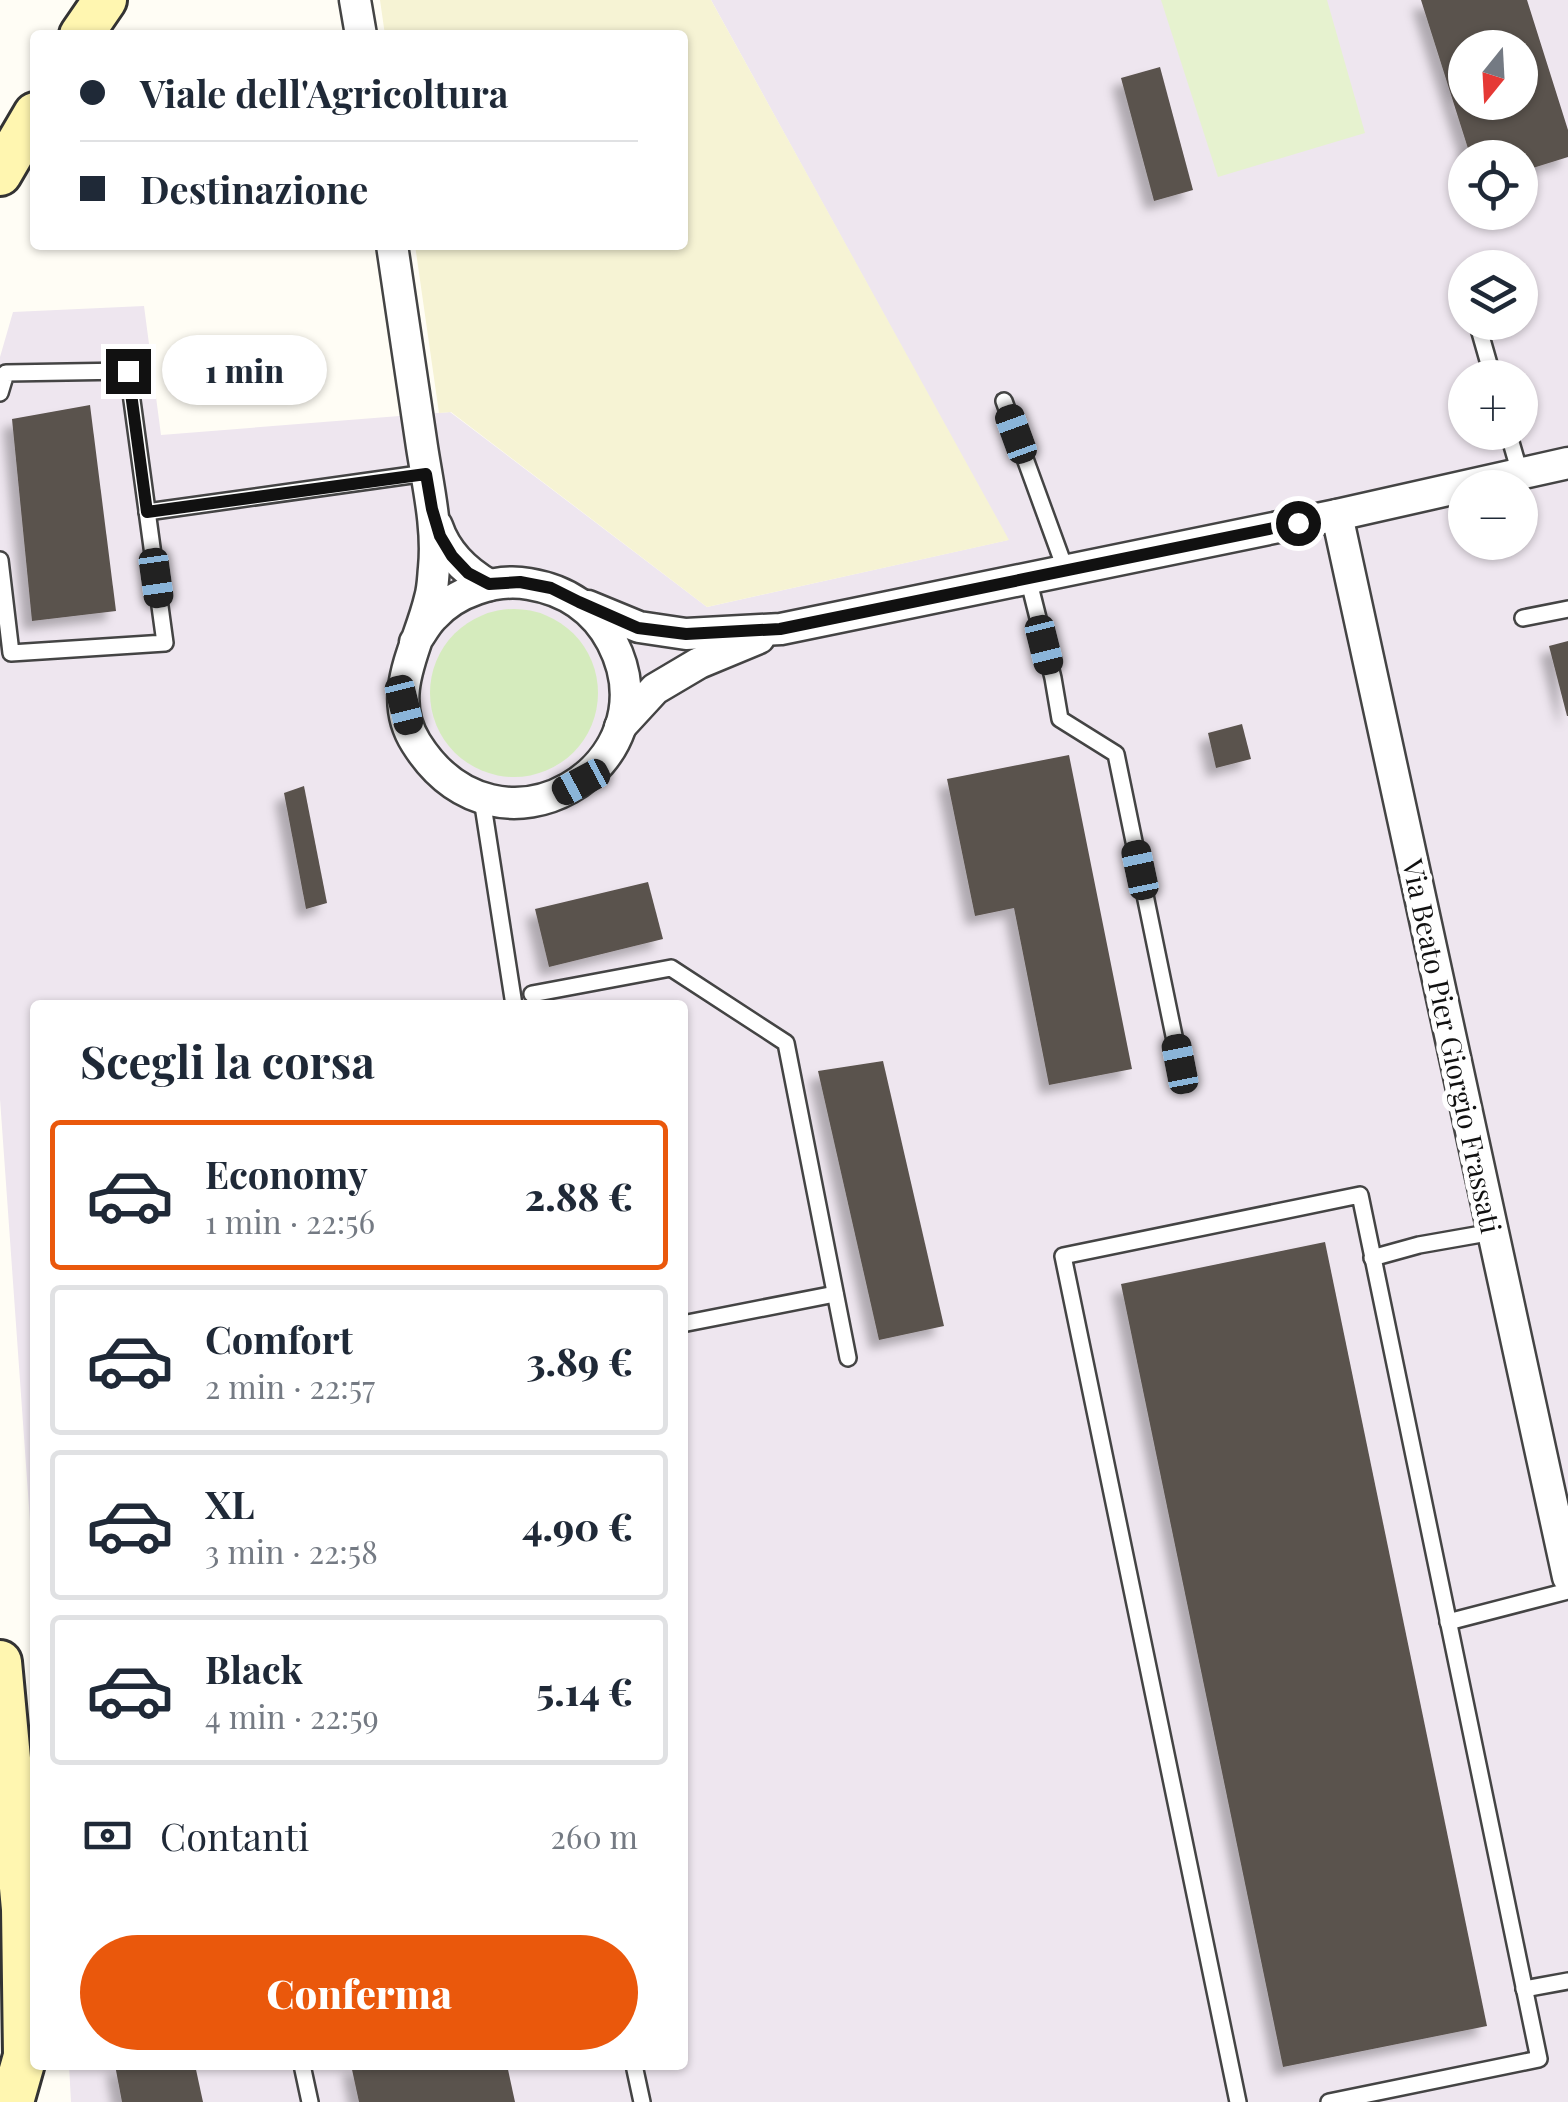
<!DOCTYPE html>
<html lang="it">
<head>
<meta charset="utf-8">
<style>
  body { margin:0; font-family:"Playfair Display",serif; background:#f6f6f7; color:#1f2937; height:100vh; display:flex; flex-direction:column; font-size:38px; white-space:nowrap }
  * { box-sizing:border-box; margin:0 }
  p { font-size:32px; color:#747a83 }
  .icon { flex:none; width:55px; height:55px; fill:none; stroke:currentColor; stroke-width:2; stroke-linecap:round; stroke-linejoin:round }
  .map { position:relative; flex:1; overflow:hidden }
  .panel { position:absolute; left:30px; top:1000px; width:658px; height:1070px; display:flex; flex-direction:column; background:#fff; border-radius:10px; box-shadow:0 2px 8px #0004 }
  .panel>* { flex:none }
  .top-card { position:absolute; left:30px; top:30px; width:658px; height:220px; border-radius:10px; box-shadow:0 2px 8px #0004; display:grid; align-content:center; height:220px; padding:0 50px; background:#fff }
  .needle { width:65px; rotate:198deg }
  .controls { position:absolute; left:1448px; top:30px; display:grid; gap:20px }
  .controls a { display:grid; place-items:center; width:90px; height:90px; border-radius:50%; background:#fff; box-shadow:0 2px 8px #0004; font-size:50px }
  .end { position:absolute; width:45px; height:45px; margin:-22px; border:12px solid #111; background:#fff; box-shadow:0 0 0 5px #fff }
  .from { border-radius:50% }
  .bubble { position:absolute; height:70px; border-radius:35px; background:#fff; box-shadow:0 2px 8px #0004; font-size:32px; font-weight:800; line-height:70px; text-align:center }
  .car { position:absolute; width:30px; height:60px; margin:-30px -15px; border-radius:12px; box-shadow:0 0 8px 2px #0007; background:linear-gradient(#222 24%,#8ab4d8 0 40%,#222 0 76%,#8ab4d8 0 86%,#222 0) }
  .top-card b { display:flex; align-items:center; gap:35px; height:95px; font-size:38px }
  .top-card b+b { border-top:2px solid #e0e1e3 }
  .top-card i { width:25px; height:25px; background:#1f2937 }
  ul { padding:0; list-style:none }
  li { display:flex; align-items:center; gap:30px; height:150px; margin:0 20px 15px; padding:0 30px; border:5px solid #e0e1e3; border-radius:10px }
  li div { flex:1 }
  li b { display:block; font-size:38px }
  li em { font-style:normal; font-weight:800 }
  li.selected { border-color:#ea580c }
  li>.icon { width:90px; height:90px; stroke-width:1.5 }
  h2 { padding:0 50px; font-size:45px; line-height:120px }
  .pay { display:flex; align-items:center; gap:25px; height:110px; padding:0 50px; font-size:38px }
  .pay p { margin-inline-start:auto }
  .cta { display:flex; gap:20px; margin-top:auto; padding:20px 50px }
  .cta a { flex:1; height:115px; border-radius:60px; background:#ea580c; color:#fff; font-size:40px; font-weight:800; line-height:115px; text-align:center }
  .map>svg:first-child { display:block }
  .industrial { fill:#eee6ef; fill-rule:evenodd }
  .farmland { fill:#f6f3d4 }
  .green { fill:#d5ebbd }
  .pitch { fill:#e6f2cf }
  .building { fill:#5a524d; fill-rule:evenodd; filter:url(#shadow) }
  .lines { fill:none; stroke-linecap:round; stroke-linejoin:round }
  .service-casing { stroke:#444; stroke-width:20 }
  .minor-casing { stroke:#444; stroke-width:35 }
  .secondary-casing { stroke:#333; stroke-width:48 }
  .service { stroke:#fff; stroke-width:15 }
  .minor { stroke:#fff; stroke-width:30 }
  .secondary { stroke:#fff6b0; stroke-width:42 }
  .route { stroke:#111; stroke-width:12 }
  .labels { text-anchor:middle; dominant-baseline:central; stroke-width:10; stroke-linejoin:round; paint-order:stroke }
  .street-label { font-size:28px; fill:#111; stroke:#fff }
</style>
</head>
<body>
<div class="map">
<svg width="1568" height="2102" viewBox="0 0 1568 2102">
  <defs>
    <filter id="shadow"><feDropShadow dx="-9" dy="9" stdDeviation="5" flood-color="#0004"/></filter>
  </defs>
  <rect width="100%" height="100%" fill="#fffdf5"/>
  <path class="industrial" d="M 711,0 L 1568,0 L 1568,2102 L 71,2102 L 69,2065 L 682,2065 L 682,1005 L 35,1005 L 35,1592 L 0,1099 L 0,357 L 13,312 L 144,306 L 161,435 L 450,412 L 707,607 L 1008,540 ZM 1465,48 L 1520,48 L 1520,102 L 1465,102 ZM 1465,158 L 1520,158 L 1520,212 L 1465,212 ZM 1465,268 L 1520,268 L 1520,322 L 1465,322 ZM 1465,378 L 1520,378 L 1520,432 L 1465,432 ZM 1465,488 L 1520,488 L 1520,542 L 1465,542 Z"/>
  <polygon class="farmland" points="380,0 711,0 1009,540 707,607 451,412 439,413 415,245 682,245 682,35 385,35"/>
  <circle class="green" cx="514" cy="693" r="84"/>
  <polygon class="pitch" points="1161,0 1327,0 1365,133 1218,177"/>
  <g class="building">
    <path d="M 1421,0 L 1527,0 L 1568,130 L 1568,157 L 1520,172 L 1520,158 L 1471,158 ZM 1465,48 L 1520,48 L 1520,102 L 1465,102 Z"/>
    <polygon points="1160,67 1193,190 1154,201 1121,78"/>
    <polygon points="90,405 116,611 32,621 12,419"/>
    <polygon points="1568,641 1568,716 1567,716 1549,646"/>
    <polygon points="1242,724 1251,759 1216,768 1208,733"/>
    <polygon points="1069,755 1132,1069 1049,1085 1014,908 975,916 947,779"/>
    <polygon points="304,786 327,903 306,909 284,793"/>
    <polygon points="648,882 663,939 549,967 535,909"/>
    <polygon points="883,1061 944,1326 879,1340 818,1071"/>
    <polygon points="1325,1242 1487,2026 1283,2067 1121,1284"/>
    <polygon points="115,2065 195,2065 203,2102 122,2102"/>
    <polygon points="351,2065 507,2065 515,2102 359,2102"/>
  </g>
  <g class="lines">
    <g class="service-casing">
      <g id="service">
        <polyline points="1477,322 1493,378"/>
        <polyline points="0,393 6,373 128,371 165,643 11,653 0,560"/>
        <polyline points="1004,401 1066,571"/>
        <polyline points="1508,432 1520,473"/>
        <polyline points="147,512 426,473"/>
        <polyline points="1028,578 1053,678 1060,719 1116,754 1180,1065"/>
        <polyline points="1523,618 1568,609"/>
        <polyline points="482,799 514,1005"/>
        <polyline points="532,994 671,968 786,1043 848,1358"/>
        <polyline points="1372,1258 1419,1245 1493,1232"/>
        <polyline points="682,1324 835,1294"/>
        <polyline points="1448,1622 1568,1591"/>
        <polyline points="1524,1989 1568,1981"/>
        <polyline points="302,2065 310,2102"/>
        <polyline points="634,2065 642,2102"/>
        <polyline points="1238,2102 1063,1256 1360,1195 1539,2059 1329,2102"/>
      </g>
    </g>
    <g class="minor-casing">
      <g id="minor">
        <polyline points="355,0 361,35"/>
        <path d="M 392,245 C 402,312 412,380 422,447 C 428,486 438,528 434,568 C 433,578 433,588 430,598 C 419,646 385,694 416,743 C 499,875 676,765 612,642 C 594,608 566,590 529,584 C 496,578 455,592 433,617 C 426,624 421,634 415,642"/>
        <polyline points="1337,515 1568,1577"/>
        <path d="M 437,526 C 446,553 465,571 489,585"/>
        <polyline points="588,606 639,627 686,634 781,629 1337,515 1568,463"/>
        <polyline points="620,727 655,689 699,663 759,638"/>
      </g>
    </g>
    <g class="secondary-casing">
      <g id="secondary">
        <polyline points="81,35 105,0"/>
        <polyline points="0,174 35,114"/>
        <polyline points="0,1662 23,1909 25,2056 12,2102"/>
      </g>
    </g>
    <use href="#service" class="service"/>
    <use href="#minor" class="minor"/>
    <use href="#secondary" class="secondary"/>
  </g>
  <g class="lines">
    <polyline class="route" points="128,371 147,512 426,474 432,509 440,536 452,556 468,573 489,584 520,582 551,588 579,602 638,628 686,634 780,629 1298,523"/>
  </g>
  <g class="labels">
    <g class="street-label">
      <text transform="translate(1453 1046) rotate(78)">Via Beato Pier Giorgio Frassati</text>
    </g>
  </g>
</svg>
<div class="controls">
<a><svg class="needle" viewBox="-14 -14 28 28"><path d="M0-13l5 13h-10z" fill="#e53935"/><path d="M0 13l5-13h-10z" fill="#747a83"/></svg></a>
<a><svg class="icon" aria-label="locate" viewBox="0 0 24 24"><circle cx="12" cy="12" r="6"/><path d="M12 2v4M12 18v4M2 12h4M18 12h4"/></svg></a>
<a><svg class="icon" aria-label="layers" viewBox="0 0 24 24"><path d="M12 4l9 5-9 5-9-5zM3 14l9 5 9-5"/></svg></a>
<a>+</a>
<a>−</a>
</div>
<i class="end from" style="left:1298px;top:523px"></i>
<i class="end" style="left:128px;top:371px"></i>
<div class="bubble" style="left:162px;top:335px;width:165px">1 min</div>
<i class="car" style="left:1016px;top:434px;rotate:340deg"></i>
<i class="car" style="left:156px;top:578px;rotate:172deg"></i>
<i class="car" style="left:1044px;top:645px;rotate:166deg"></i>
<i class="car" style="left:404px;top:705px;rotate:166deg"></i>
<i class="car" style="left:581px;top:782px;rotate:242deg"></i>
<i class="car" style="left:1140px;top:870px;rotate:348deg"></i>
<i class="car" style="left:1180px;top:1064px;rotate:349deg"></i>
<div class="top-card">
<b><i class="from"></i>Viale dell'Agricoltura</b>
<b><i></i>Destinazione</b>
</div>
<section class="panel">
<h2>Scegli la corsa</h2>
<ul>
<li class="selected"><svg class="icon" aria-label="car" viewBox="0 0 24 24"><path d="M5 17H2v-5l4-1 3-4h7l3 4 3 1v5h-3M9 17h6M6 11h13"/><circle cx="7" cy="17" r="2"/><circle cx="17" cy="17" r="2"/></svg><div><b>Economy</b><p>1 min · 22:56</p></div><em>2.88 €</em></li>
<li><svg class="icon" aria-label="car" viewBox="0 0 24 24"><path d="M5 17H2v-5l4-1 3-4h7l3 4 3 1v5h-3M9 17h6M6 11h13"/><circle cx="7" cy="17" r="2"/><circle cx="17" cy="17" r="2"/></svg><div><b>Comfort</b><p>2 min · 22:57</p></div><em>3.89 €</em></li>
<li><svg class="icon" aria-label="car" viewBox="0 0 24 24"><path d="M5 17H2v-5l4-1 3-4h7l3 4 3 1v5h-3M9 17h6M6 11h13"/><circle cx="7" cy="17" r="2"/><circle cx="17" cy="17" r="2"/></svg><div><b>XL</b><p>3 min · 22:58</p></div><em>4.90 €</em></li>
<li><svg class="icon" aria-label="car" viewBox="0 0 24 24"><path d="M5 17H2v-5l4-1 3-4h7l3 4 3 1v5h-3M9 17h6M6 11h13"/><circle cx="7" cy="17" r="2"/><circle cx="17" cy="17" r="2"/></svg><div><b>Black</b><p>4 min · 22:59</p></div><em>5.14 €</em></li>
</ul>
<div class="pay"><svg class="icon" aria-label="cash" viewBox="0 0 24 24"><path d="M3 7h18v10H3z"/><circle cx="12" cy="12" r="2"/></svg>Contanti<p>260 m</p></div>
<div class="cta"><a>Conferma</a></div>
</section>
</div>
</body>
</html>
